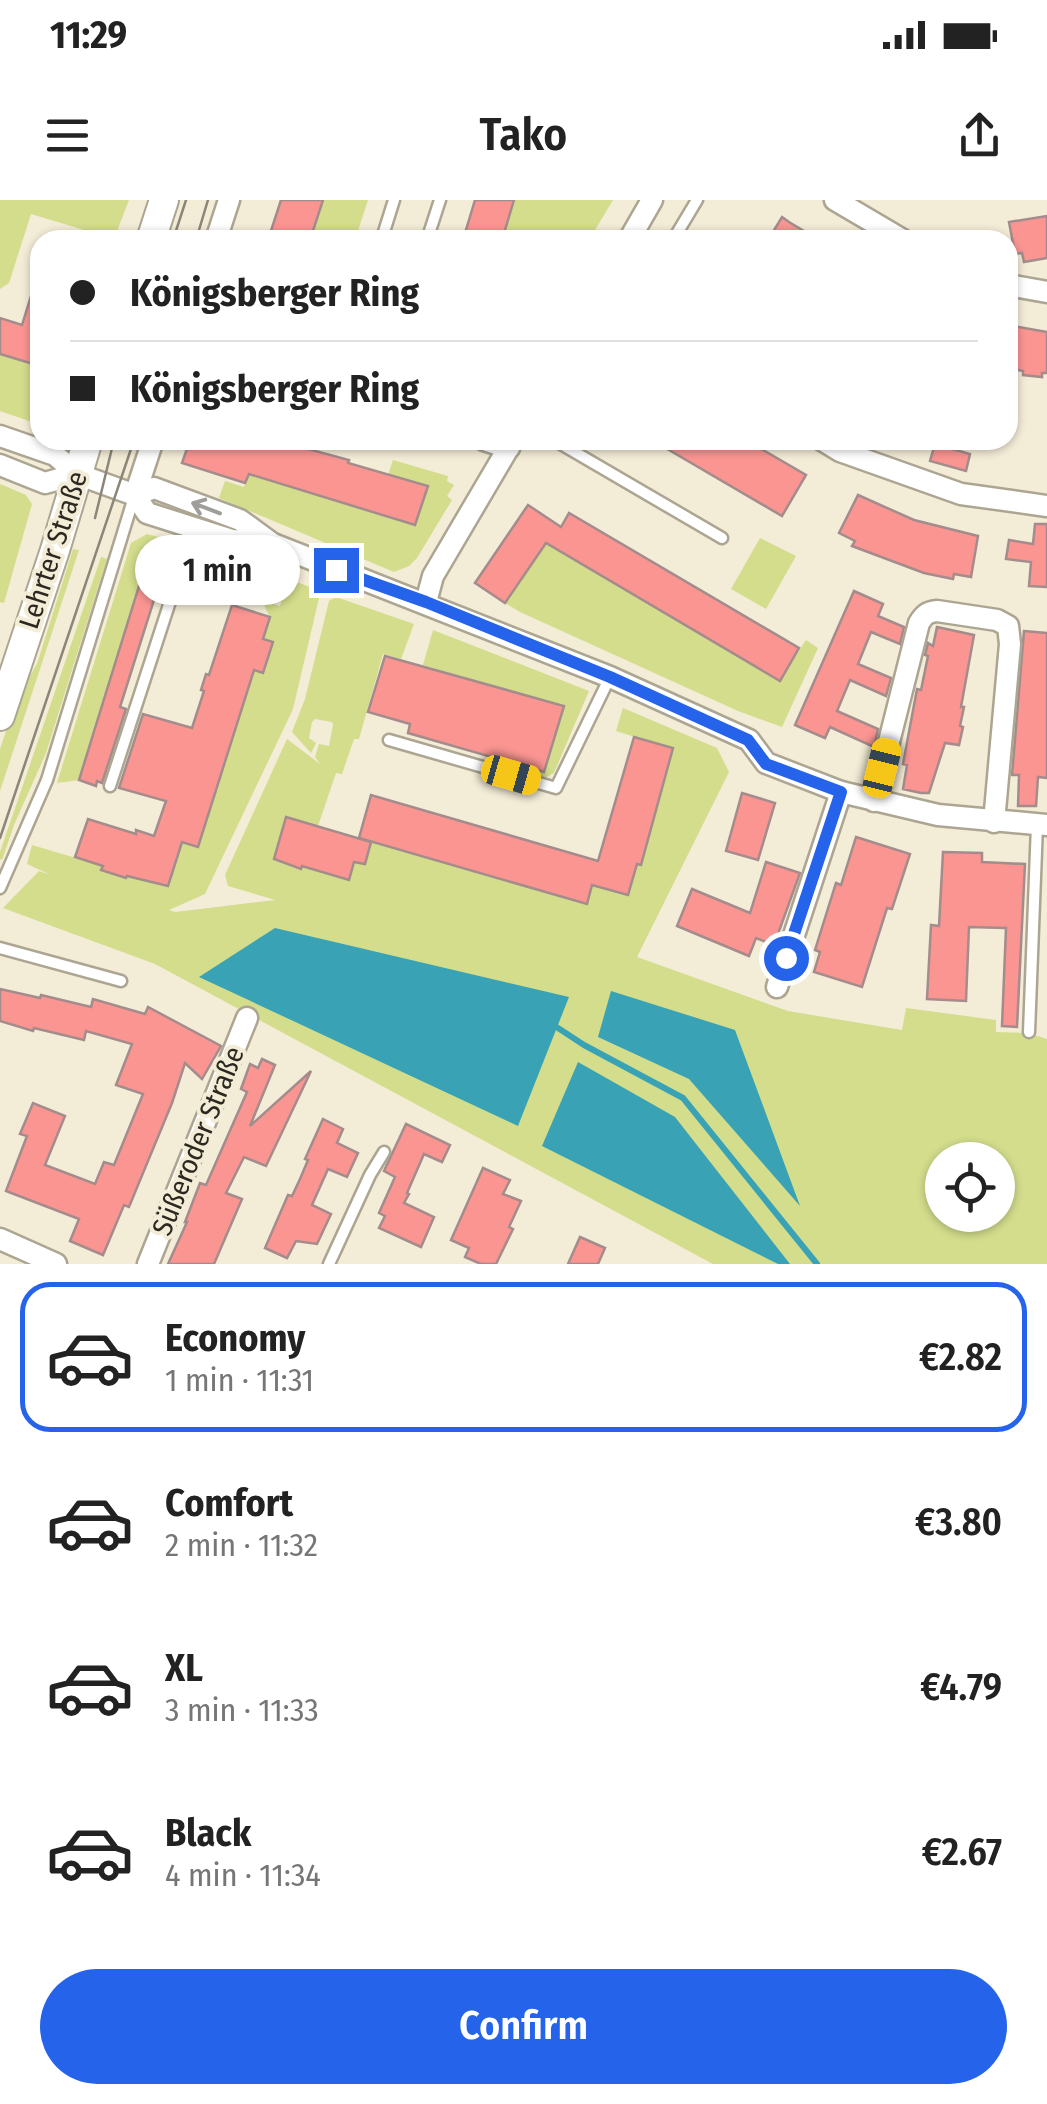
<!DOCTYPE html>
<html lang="en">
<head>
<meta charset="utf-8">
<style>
  body { margin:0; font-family:"Fira Sans Condensed",sans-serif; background:#f6f6f6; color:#222; height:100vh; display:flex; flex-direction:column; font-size:38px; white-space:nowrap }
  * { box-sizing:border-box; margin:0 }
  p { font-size:32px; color:#767676 }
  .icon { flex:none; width:55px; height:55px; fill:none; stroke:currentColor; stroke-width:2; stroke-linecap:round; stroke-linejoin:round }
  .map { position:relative; height:1064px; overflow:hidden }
  .side { display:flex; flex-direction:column; background:#fff; flex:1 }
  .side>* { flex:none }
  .guide { position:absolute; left:30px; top:30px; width:988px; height:220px; border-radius:30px; box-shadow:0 2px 8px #0004; display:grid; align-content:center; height:220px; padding:0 40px; background:#fff }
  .buttons { position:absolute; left:925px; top:942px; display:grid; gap:20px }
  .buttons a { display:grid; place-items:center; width:90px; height:90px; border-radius:50%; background:#fff; box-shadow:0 2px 8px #0004; font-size:50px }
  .end { position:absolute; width:45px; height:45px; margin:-22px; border:12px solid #2563eb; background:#fff; box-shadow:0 0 0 5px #fff }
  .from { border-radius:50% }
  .bubble { position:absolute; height:70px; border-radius:35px; background:#fff; box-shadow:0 2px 8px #0004; font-size:32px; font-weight:600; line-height:70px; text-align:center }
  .car { position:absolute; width:30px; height:60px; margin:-30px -15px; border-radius:12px; box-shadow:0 0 8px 2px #0007; background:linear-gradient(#f5c518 24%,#345 0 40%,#f5c518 0 76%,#345 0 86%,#f5c518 0) }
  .guide b { display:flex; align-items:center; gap:35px; height:95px; font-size:38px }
  .guide b+b { border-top:2px solid #e0e0e0 }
  .guide i { width:25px; height:25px; background:#222 }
  ul { padding:18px 0 0; list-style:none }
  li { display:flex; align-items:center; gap:30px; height:150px; margin:0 20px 15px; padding:0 20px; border:5px solid transparent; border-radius:30px }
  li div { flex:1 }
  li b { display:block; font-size:38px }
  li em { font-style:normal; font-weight:600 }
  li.selected { border-color:#2563eb }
  li>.icon { width:90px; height:90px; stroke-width:1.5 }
  .action { display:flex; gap:20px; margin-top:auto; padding:20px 40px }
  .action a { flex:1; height:115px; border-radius:60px; background:#2563eb; color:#fff; font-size:40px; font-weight:600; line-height:115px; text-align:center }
  .status { display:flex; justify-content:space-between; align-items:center; height:70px; padding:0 50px; background:#fff; direction:ltr }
  .status svg { height:28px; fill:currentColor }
  header { display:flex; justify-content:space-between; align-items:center; height:130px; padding:0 40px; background:#fff; font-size:45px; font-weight:600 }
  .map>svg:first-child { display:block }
  .green { fill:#d3dd8c; fill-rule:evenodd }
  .water { fill:#39a2b5 }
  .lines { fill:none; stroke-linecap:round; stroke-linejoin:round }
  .stream { stroke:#39a2b5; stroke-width:6 }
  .building { fill:#fa9592; stroke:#a38c8b; stroke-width:2.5 }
  .lane-casing { stroke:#aca592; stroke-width:15 }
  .street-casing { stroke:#aca592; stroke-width:25 }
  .secondary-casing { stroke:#aca592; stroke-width:32 }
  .lane { stroke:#fff; stroke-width:10 }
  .street { stroke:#fff; stroke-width:20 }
  .secondary { stroke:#fff; stroke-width:28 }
  .tram { stroke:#8b8678; stroke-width:2.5 }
  .oneway { stroke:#9f9e9b }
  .route { stroke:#2563eb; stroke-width:12 }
  .labels { text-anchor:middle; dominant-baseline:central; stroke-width:8; stroke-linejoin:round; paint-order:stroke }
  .street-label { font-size:28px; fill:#2a2820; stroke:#f3ecd7 }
</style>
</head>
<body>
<div class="status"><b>11:29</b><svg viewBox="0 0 49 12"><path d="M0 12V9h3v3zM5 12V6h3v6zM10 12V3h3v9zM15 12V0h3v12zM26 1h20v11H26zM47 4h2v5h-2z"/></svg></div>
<header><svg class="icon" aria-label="menu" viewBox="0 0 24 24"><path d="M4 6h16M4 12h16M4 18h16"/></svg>Tako<svg class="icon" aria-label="share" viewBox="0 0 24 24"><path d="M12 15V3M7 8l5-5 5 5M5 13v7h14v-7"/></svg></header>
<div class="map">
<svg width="1047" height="1064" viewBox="0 0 1047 1064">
  <rect width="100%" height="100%" fill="#f3ecd7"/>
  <g class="green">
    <polygon points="0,0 129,0 114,39 31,14 9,83 0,89"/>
    <polygon points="323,0 368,0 355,40 311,40"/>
    <polygon points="514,0 613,0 589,40 502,40"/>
    <polygon points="0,154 40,166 40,222 35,223 0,211"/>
    <polygon points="393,260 448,276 447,281 454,285 447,296 452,300 417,358 409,366 394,372 219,298 225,281 244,287 249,274 414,325 427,287 388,275"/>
    <polygon points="0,284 26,295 32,304 4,403 0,402"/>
    <polygon points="147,334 173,341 167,362 147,358 79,580 57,583 131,343"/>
    <polygon points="548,338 550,346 779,481 806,440 818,448 782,527 738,511 520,412 505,403"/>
    <polygon points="760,338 796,356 766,409 731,389"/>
    <polygon points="73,349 79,350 0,591 0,549 18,495 37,464"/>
    <polygon points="101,357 107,359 46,553 14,625 2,660 0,659 0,652"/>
    <path d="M 288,380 C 300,384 315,385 319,398 L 293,509 L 205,694 L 169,710 L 175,712 L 275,700 L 228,686 L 225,675 L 287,539 L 320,564 L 315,557 L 319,544 L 329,546 L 333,525 L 332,522 L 315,519 L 312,522 L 309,538 L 316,543 L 311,553 L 292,532 L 305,499 L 329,401 L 336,397 L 414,424 L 401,459 L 383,454 L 359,539 L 354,539 L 342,574 L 336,573 L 318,626 L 286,617 L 274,659 L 300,669 L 302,666 L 349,680 L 354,662 L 365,664 L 371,641 L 586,704 L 592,685 L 628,695 L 637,664 L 641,665 L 673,549 L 616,531 L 623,508 L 717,548 L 729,572 L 637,757 L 788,811 L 902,830 L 906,808 L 996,820 L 996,832 L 1028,833 L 1047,839 L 1047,1064 L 713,1064 L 155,764 L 3,708 L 39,671 L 51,675 L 27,664 L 32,645 L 103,666 L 101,669 L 126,678 L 127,676 L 168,686 L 180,650 L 177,648 L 254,470 L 264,473 L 273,443 L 263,439 L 270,417 L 262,401 L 280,406 ZM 942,960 L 998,960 L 998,1015 L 942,1015 Z"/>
    <polygon points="433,430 589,491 554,573 545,578 525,572 523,568 524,566 544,571 563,506 423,465"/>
  </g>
  <g class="water">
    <polygon points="275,728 569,797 518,926 199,777"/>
    <polygon points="611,791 735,830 800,1006 689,879 598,837"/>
    <polygon points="578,862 675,917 790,1064 778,1064 542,946"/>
  </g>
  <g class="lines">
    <polyline class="stream" points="558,828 584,845 683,898 817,1064"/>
  </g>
  <g class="building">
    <polygon points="281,0 323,0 310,40 268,40"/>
    <polygon points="475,0 514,0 502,40 463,40"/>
    <polygon points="1047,16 1047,58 1024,62 1022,53 1015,54 1009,22"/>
    <polygon points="782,17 789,22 819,40 768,40"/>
    <polygon points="36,80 40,80 40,166 0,154 0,118 22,125"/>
    <polygon points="1008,125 1047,132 1047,173 1042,173 1042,177 1023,175 1023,171 1008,168"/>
    <polygon points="190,240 275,240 349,260 348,263 428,286 415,325 249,274 245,283 182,263"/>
    <polygon points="652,240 746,240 806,275 782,316"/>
    <polygon points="935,244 970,254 966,271 930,261"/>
    <polygon points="858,295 914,320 978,336 971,377 954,374 953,379 924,373 852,346 855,341 839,333"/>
    <polygon points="528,305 561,327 569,313 799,448 780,481 546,343 505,403 475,383"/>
    <polygon points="1035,324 1047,324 1047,387 1029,386 1031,362 1006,359 1009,340 1033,344"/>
    <polygon points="148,357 166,362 120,507 126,509 102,583 97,581 96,586 79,580"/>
    <polygon points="854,391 883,404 878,416 904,427 900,444 871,432 858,464 891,478 886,496 850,480 837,511 878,529 874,547 830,527 825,538 795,525"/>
    <polygon points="232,405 270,417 263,439 273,442 263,473 254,470 198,647 182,642 168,686 127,676 126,678 101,670 103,666 75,657 88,619 136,634 136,630 154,636 166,601 119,588 143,514 192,528 204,491 201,490 206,474 209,475"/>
    <polygon points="937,427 974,435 961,507 964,507 960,526 963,527 959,545 945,543 929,593 921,593 903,589 907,565 903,564 917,489 921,490 928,456 925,455 928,443 933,446"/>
    <polygon points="1024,431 1047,433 1047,578 1038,577 1036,606 1018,606 1019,575 1012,575"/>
    <polygon points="385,456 564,506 544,572 408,533 410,524 368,512"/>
    <polygon points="634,537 673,548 641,665 637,664 628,695 592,685 587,704 359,638 371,595 598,661"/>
    <polygon points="742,593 775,603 758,660 726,651"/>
    <polygon points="286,617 371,642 365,664 354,662 349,680 302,666 301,669 274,659"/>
    <polygon points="856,637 910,654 892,709 887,708 862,787 814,772 820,752 815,750 836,683 841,685"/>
    <polygon points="943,652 982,653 982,662 1025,664 1017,827 1002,826 1006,728 969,727 966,801 927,799 931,725 939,726"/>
    <polygon points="766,662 800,673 774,745 756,738 749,756 677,726 692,689 750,713"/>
    <polygon points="0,789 40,798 41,795 91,807 93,799 145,814 148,807 221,846 202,879 185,863 172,903 129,1007 124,1005 103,1055 70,1041 79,1019 6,991 27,936 20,934 33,903 65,916 45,965 95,984 104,962 114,965 143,894 116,885 132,844 86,831 84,840 34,828 33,831 0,821"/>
    <polygon points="262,859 275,865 250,926 311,871 266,966 244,957 226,993 242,999 214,1064 168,1064 187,1022 185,1022 200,983 206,985 247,892 241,889 250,864 258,868"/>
    <polygon points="323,919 343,929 337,943 358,953 347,977 328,969 312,1005 331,1014 317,1044 296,1041 287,1058 265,1048 288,995 292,996 300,979 308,960 305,959"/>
    <polygon points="406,924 450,945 442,962 424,954 407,993 409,994 404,1003 434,1017 421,1047 379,1028 385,1016 379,1013 395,977 384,971"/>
    <polygon points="483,968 510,980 503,994 521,1001 509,1027 513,1029 496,1064 481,1064 465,1057 469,1048 451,1040"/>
    <polygon points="580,1037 605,1048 598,1064 568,1064"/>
  </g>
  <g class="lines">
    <g class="lane-casing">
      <g id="lane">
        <polyline points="394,0 383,35 398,40"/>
        <polyline points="427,40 440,0"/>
        <polyline points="673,40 697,0"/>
        <polyline points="554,240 722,338"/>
        <polyline points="389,540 556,588 610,477"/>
        <polyline points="110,586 179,374 253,397 273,345"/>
        <polyline points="0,688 47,580 134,297"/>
        <polyline points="0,748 121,781"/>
        <polyline points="1029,832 1037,625"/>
        <polyline points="329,1064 370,975 384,952"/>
      </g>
    </g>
    <g class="street-casing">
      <g id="street">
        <polyline points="835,0 903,40"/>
        <polyline points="216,40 229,0"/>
        <polyline points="629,40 652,0"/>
        <polyline points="1008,85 1047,92"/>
        <polyline points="0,236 55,255 77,274 135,295 147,313 232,340 270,344"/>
        <polyline points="484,240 509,248"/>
        <polyline points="822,240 840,251 961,294 1047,306"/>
        <polyline points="0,265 45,283 77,274"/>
        <polyline points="135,295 154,288 240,320 273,344 610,477 749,540 766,563 841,592 938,615 1047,625"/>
        <polyline points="135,295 153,240"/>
        <polyline points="426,402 433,376 513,240"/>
        <path d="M 874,601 L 919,423 C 924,415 927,412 937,411 L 997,420 L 1008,426 L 1010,444 L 994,622"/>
        <polyline points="777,787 841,592"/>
        <polyline points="0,1039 56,1064"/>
        <polyline points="148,1064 247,818"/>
      </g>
    </g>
    <g class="secondary-casing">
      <g id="secondary">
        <polyline points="151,40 164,0"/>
        <polyline points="0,516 55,350 88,240"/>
      </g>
    </g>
    <use href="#lane" class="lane"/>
    <use href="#street" class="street"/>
    <use href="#secondary" class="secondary"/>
    <g class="tram">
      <polyline points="173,40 186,0"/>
      <polyline points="196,40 208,0"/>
      <polyline points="95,318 114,240"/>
      <polyline points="0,638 134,240"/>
    </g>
  </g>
  <defs><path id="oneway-shaft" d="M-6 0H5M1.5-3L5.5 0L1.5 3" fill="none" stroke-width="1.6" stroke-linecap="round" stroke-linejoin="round" transform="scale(2.5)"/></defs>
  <use class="oneway" href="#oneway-shaft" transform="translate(206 308) rotate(-159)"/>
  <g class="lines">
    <polyline class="route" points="336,370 426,402 610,477 748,540 766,564 841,592 786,758"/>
  </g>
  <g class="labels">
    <g class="street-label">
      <text transform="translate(53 350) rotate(-72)">Lehrter Straße</text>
      <text transform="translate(198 941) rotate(-68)">Süßeroder Straße</text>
    </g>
  </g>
</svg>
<div class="buttons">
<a><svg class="icon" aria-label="locate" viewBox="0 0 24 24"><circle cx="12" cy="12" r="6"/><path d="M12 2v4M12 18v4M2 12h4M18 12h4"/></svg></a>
</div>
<i class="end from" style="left:786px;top:758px"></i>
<i class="end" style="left:336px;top:370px"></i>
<div class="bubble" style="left:135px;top:335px;width:165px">1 min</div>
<i class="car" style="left:882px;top:568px;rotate:14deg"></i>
<i class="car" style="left:511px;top:575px;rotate:106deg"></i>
<div class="guide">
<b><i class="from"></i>Königsberger Ring</b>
<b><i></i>Königsberger Ring</b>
</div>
</div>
<section class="side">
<ul>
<li class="selected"><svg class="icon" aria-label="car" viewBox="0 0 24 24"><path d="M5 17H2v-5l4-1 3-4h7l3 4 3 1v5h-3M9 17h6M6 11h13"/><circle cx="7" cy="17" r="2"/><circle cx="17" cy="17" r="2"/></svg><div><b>Economy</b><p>1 min · 11:31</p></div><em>€2.82</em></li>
<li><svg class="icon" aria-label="car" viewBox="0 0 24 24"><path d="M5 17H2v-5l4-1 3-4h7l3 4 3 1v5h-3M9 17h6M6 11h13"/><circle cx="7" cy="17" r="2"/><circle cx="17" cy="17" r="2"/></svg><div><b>Comfort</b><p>2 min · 11:32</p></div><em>€3.80</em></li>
<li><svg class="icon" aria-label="car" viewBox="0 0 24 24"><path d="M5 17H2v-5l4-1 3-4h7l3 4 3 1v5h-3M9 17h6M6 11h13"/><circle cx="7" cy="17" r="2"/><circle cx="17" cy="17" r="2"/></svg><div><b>XL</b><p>3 min · 11:33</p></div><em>€4.79</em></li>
<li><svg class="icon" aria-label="car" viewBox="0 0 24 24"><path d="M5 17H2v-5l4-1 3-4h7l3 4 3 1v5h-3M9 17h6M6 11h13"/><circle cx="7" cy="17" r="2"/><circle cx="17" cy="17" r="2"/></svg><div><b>Black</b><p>4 min · 11:34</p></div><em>€2.67</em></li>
</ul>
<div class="action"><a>Confirm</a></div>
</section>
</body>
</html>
